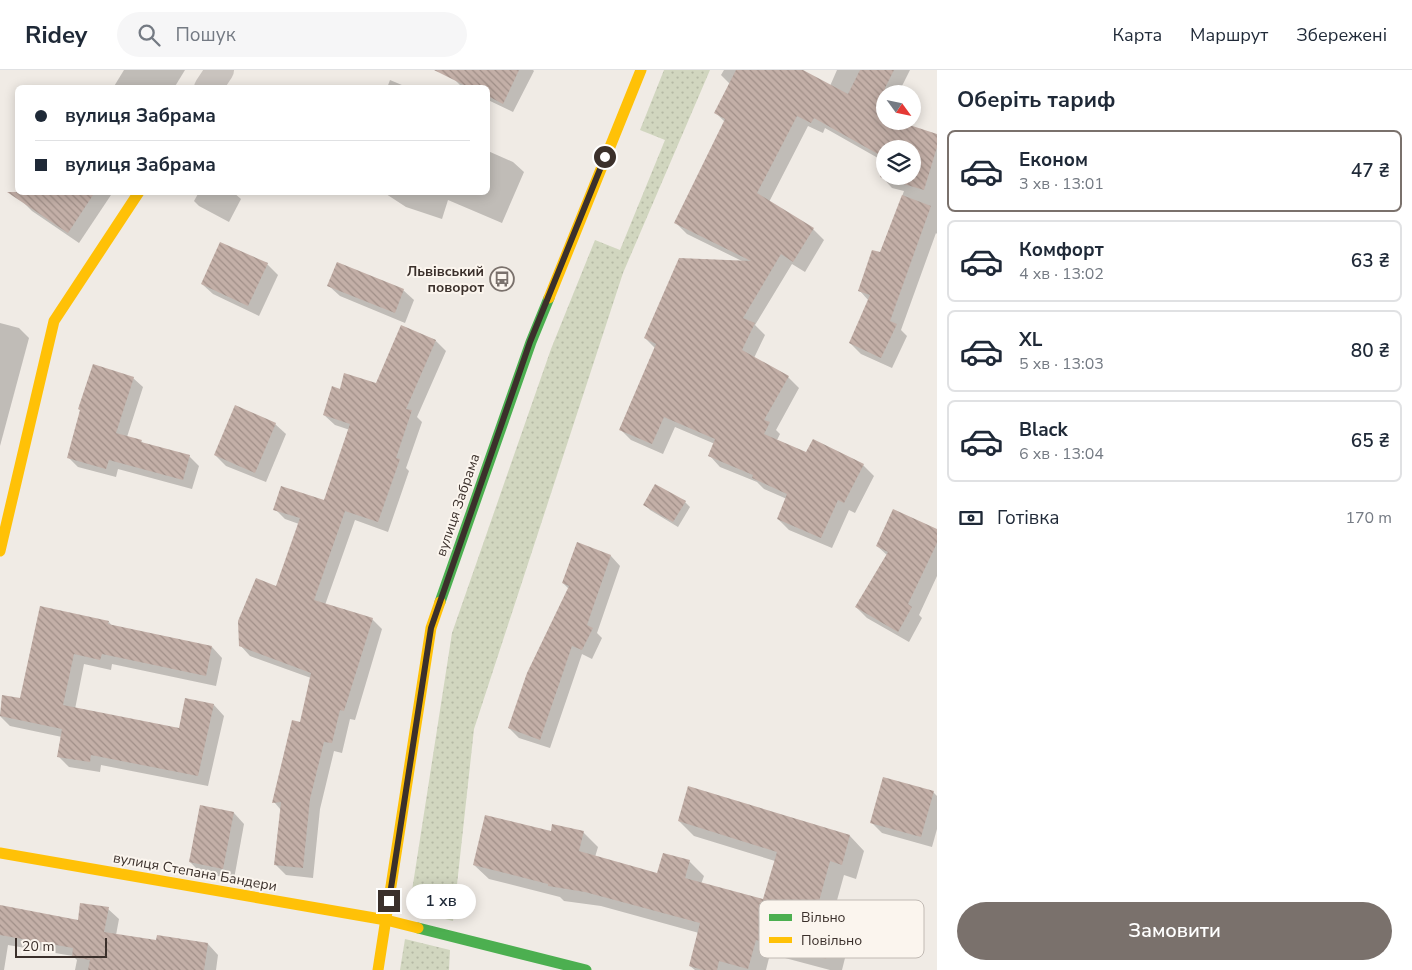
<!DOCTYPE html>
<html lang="uk">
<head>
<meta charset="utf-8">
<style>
  body { margin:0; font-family:"Nunito Sans",sans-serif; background:#f6f6f7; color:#1f2937; height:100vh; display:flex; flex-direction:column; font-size:19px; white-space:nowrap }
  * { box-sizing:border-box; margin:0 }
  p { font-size:16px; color:#747a83 }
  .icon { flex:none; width:28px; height:28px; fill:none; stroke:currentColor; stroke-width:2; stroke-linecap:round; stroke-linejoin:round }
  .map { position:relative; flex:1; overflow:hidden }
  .drawer { display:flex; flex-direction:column; background:#fff; width:475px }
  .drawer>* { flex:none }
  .top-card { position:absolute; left:15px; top:15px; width:475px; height:110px; border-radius:8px; box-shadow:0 2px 12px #0003; display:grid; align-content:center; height:110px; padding:0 20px; background:#fff }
  .needle { width:32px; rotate:123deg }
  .controls { position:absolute; left:876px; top:15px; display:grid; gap:10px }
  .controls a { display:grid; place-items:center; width:45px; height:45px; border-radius:50%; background:#fff; box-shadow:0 2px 12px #0003; font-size:25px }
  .scale { position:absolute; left:15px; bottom:12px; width:92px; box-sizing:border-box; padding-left:5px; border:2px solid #3b302b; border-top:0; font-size:14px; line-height:18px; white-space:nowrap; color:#3b302b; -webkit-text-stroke:4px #fbf5ee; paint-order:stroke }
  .end { position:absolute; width:22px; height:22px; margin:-11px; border:6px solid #3b302b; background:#fff; box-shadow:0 0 0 2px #fff }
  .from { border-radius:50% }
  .bubble { position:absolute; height:35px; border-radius:18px; background:#fff; box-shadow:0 2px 12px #0003; font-size:16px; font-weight:600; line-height:35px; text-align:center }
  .top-card b { display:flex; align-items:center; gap:18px; height:48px; font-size:19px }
  .top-card b+b { border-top:1px solid #e0e1e3 }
  .top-card i { width:12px; height:12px; background:#1f2937 }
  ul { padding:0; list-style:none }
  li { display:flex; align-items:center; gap:15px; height:82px; margin:0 10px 8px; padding:0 10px; border:2px solid #e0e1e3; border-radius:8px }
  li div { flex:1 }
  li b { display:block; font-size:19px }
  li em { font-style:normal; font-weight:600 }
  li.selected { border-color:#7a716c }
  li>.icon { width:45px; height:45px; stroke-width:1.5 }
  h2 { padding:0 20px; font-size:22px; line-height:60px }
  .pay { display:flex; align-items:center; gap:12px; height:55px; padding:0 20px; font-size:19px }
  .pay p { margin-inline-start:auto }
  .cta { display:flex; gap:10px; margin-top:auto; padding:10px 20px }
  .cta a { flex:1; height:58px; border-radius:30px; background:#7a716c; color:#fff; font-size:20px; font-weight:600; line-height:58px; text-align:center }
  header { display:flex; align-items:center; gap:30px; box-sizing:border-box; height:70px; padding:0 25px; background:#fff; border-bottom:1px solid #e0e1e3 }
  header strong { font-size:24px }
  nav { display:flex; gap:28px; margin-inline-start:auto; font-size:18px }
  .search { width:350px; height:45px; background:#f6f6f7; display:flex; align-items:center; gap:12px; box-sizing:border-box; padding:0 18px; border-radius:28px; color:#747a83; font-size:19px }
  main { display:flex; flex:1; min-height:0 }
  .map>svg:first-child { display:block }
  .grass { fill:url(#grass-dots) }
  .shadow { fill:#0003 }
  .building { fill:url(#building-back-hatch) }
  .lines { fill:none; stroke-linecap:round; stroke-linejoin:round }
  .street { stroke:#c9c3be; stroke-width:28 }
  .fast { stroke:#4caf50; stroke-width:11 }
  .slow { stroke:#ffc107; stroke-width:11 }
  .route { stroke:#3b302b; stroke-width:6 }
  .labels { text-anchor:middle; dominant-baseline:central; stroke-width:4; stroke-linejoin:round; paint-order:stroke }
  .poi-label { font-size:14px; font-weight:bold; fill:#3b302b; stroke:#fbf5ee; text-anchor:end }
  .street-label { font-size:14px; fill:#3b302b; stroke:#fbf5ee }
  .key { fill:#fbf5ee; stroke:#c1bab4; stroke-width:1 }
  .key-label { font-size:14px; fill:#3b302b }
</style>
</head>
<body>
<header>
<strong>Ridey</strong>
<div class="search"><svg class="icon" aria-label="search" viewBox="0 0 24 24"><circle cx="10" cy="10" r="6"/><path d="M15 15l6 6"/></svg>Пошук</div>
<nav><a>Карта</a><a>Маршрут</a><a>Збережені</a></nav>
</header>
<main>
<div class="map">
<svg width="937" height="900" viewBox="0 0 937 900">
  <defs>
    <pattern id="grass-dots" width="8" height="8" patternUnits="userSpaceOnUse" patternTransform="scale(1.25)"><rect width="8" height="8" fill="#d1d6bf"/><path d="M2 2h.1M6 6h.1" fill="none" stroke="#b4b8a4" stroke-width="1.8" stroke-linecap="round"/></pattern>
    <pattern id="building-back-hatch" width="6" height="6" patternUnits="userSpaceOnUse" patternTransform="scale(1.25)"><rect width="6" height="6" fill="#c3afa7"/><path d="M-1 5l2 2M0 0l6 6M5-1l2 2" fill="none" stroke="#a08f88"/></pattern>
  </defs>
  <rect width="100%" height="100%" fill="#f0ebe5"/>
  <g class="grass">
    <polygon points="664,0 710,0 623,203 474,659 453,851 409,840 452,563 551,279 595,170 620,180 665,70 640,60"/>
    <polygon points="405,869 450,880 449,900 400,900"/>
  </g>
  <g class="shadow">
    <polygon points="124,0 185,0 174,18 113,18"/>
    <polygon points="458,0 533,0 534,1 513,42 488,30 488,18 463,18 454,9"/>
    <polygon points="724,0 800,0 830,16 837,0 910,0 898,24 885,24 885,51 937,65 937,164 936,163 901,260 907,266 892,298 861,284 850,273 869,231 860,221 881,184 904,121 892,118 882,107 885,95 885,106 912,106 912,79 885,79 885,92 825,58 823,63 808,56 769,132 813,159 824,170 805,202 792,194 755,255 765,265 754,288 788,307 799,318 776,360 780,364 777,370 807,384 863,395 874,406 855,443 849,440 832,478 789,460 778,449 787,429 764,419 757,412 720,397 710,386 715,374 675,357 663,384 631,370 620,359 655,278 645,268 744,192 687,164 676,153 725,52 716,43 730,14 721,5"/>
    <polygon points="390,10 409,18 387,18"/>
    <polygon points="488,81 513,92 524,102 502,153 448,130 442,149 406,137 383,122 488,122"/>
    <polygon points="27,122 113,122 79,173 32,141 22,131"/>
    <polygon points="199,122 233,122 241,129 229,152 199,136 194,131"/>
    <polygon points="267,194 278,205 259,246 213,224 202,214"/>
    <polygon points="329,216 403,220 414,230 405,253 340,226"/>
    <polygon points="0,253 19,258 29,268 0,376"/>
    <polygon points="436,271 446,281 417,347 422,352 406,398 409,401 388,462 355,450 325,535 372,549 382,559 355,650 350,649 342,683 334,681 320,739 313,808 286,805 275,794 281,740 274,732 301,653 311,608 250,586 240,575 276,518 299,454 285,449 275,439 325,432 350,360 335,355 324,345 340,320 377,315"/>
    <polygon points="133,308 143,317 127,367 141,371 144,374 189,386 199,396 192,419 118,399 116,407 78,397 68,387 81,341 79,339"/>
    <polygon points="275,354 286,364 266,412 226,396 215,385"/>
    <polygon points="685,432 690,437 678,457 650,440 645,435"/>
    <polygon points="937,460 937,506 919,545 922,548 909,572 867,548 856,537 887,485 877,476"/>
    <polygon points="577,474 611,486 620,496 597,563 602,568 592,589 582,584 550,678 519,668 509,658 569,519 563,513"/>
    <polygon points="109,552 113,557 212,577 222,588 216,616 112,594 111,600 84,594 75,639 180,659 214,635 224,646 208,716 101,695 100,702 69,697 58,686 62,667 10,656 0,646 3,627 21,630"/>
    <polygon points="689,718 850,766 864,781 856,809 844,805 831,852 836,854 850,868 842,900 830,900 770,884 766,900 695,900 690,896 699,863 601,836 564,831 560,827 489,809 474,795 552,763 583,762 598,777 595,787 658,804 689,791 704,806 701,814 764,831 775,791 694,766 679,751"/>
    <polygon points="933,722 937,726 937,759 932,777 882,763 871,752"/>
    <polygon points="234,743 244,754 234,809 201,803 190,792"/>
    <polygon points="0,837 79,851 108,839 119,849 116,865 157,872 208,874 218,885 216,900 75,900 77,890 73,886 8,875 4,900 0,900"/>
  </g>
  <g class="building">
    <polygon points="434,0 519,0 503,34 488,26 488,18 470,18"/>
    <polygon points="736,0 803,0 848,24 860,0 894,0 885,18 885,51 897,51 937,64 937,77 924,120 880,107 885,90 885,106 912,106 912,79 885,79 885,88 814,48 811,53 797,46 757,123 814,158 793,192 781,184 743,248 755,253 742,280 789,306 764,350 770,352 764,364 806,382 813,369 864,394 844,433 838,430 821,468 777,449 787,424 752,408 753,405 708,386 715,369 664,347 652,374 619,360 656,274 644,268 679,188 751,191 674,153 725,49 714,43"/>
    <polygon points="7,122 95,122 68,163"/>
    <polygon points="902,125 931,136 890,251 897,254 881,288 849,273 870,225 858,221 872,180 880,182"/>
    <polygon points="220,172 268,193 248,236 201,214"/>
    <polygon points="337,192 404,219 395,243 327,216"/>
    <polygon points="401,255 436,270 406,339 412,340 396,388 400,389 378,452 345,441 314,530 373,548 344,641 340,640 332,673 324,672 310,729 303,798 274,795 281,732 272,733 292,650 300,652 311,603 239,576 238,551 256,508 276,516 300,448 273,440 281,416 324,430 350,354 323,345 332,316 340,319 344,303 376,313"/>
    <polygon points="93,294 134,307 116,363 142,370 141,372 190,385 183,410 109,390 106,399 67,388 80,340 78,339"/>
    <polygon points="235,335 276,353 255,403 214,385"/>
    <polygon points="655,414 686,431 673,452 643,435"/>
    <polygon points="893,439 937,459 937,473 908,534 912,537 898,562 855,537 888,482 876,476"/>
    <polygon points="577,472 611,485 587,555 593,558 582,580 572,576 540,670 508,658 527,603 569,516 562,513"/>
    <polygon points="40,536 109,551 108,554 212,576 206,606 102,584 100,590 74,584 63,635 179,658 185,628 214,634 198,706 91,685 90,692 57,687 62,659 0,646 2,625 20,628"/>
    <polygon points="883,707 934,721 921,767 870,753"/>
    <polygon points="688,716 850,765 842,795 830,791 815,846 836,853 826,889 756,870 748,899 719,891 717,900 703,900 689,896 700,853 585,822 548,816 548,814 473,795 485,745 551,761 552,754 584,761 579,781 657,803 663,783 690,790 685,808 763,829 777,782 678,751"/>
    <polygon points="200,735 234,742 223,799 189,792"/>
    <polygon points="80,833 109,837 104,862 156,870 157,865 208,873 204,900 88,900 90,890 72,887 73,878 0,865 0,835 78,850"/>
  </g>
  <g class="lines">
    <polyline class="street" points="208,18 220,0"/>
    <g class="fast">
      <polyline points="440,532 531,272 549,228"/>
      <polyline points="418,858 586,900"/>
    </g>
    <g class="slow">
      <polyline points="549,228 641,0"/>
      <polyline points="0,481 54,251 139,122"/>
      <polyline points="0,783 386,850 418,858"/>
      <polyline points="378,900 431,558 440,532"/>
    </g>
  </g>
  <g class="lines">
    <polyline class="route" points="389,831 431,558 530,272 605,87"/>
  </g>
  <defs>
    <g id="bus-ring" transform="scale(1.25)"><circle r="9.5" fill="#fbf5ee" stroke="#7a716c" stroke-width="1.5"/><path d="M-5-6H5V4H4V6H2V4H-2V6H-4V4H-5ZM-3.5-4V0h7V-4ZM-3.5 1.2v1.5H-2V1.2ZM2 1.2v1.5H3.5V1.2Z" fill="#7a716c"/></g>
  </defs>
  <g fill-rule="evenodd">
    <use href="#bus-ring" x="502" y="209"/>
  </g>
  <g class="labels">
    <g class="poi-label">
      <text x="484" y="201">Львівський<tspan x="484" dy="16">поворот</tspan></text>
    </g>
    <g class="street-label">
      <text transform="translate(458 435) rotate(-71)">вулиця Забрама</text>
      <text transform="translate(195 802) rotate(10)">вулиця Степана Бандери</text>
    </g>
  </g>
  <rect x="759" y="830" width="165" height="58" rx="8" class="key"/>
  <rect x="769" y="844" width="23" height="7" fill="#4caf50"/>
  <rect x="769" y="867" width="23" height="6" fill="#ffc107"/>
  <g class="key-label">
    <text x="801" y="852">Вільно</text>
    <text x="801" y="875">Повільно</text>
  </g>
</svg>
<div class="controls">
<a><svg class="needle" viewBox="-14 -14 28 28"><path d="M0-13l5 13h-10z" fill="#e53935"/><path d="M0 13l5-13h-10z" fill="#747a83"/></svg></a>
<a><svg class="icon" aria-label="layers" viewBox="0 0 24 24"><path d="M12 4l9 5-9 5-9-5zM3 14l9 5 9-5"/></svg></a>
</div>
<div class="scale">20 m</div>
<i class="end from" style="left:605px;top:87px"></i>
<i class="end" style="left:389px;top:831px"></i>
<div class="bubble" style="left:406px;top:814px;width:70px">1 хв</div>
<div class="top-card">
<b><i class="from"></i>вулиця Забрама</b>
<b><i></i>вулиця Забрама</b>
</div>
</div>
<section class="drawer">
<h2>Оберіть тариф</h2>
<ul>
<li class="selected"><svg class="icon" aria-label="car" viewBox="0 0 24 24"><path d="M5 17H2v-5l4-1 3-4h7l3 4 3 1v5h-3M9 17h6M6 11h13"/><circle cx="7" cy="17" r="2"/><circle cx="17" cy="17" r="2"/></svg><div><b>Економ</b><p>3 хв · 13:01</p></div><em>47 ₴</em></li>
<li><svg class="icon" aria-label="car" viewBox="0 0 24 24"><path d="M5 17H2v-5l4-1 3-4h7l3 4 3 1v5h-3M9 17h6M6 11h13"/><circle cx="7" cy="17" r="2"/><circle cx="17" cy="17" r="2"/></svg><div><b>Комфорт</b><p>4 хв · 13:02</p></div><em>63 ₴</em></li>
<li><svg class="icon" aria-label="car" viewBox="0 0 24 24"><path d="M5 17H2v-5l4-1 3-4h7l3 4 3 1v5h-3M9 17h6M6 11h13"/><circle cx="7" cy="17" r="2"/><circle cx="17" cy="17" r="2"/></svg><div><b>XL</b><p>5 хв · 13:03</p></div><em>80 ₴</em></li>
<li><svg class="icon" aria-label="car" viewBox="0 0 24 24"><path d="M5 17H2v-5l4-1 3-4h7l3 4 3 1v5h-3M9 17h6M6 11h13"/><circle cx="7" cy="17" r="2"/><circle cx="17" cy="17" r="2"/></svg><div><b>Black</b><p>6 хв · 13:04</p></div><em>65 ₴</em></li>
</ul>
<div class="pay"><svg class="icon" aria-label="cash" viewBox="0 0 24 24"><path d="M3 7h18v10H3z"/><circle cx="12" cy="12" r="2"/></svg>Готівка<p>170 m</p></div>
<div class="cta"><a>Замовити</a></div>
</section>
</main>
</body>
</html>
